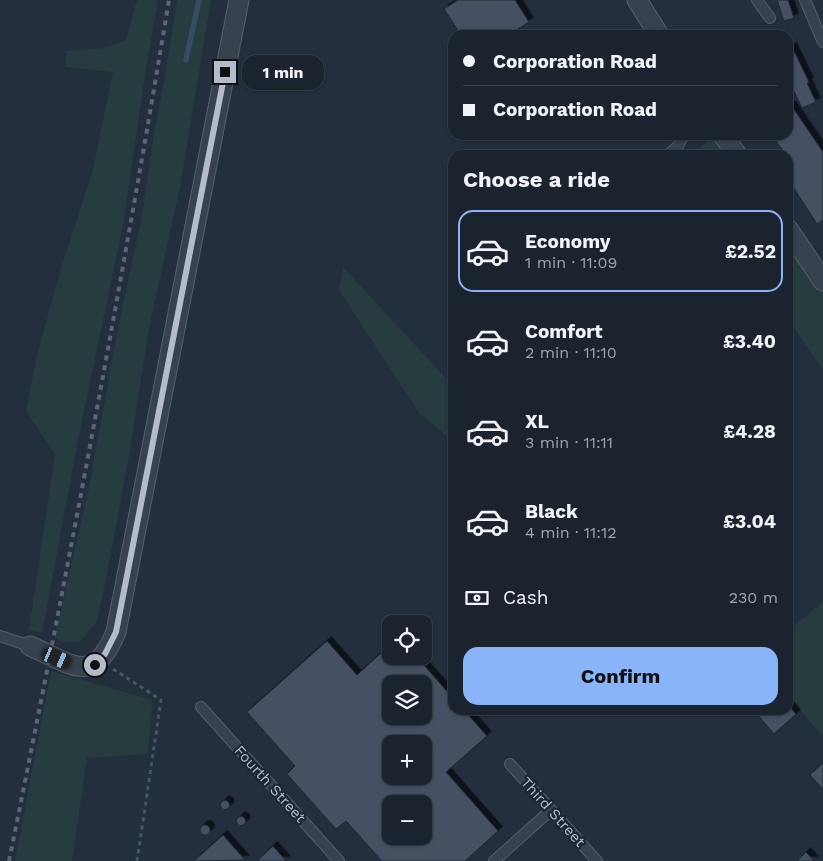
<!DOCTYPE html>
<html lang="en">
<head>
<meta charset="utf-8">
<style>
  body { margin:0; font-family:"Work Sans",sans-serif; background:#282f3a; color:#f1f3f6; height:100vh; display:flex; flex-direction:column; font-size:19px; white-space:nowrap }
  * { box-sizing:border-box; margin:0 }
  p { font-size:16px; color:#a0a4aa }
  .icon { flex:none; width:28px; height:28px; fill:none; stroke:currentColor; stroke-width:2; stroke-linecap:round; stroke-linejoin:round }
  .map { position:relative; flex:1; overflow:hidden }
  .sheet { position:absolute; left:448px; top:150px; width:345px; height:565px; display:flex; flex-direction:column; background:#1b232e; border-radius:15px; box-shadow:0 1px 4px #0004,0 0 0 1px #39404a }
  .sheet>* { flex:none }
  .guide { position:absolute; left:448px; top:30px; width:345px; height:110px; border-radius:15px; box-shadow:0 1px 4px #0004,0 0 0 1px #39404a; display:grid; align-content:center; height:110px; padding:0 15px; background:#1b232e }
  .fabs { position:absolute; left:382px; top:615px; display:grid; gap:10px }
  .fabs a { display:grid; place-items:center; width:50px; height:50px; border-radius:10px; background:#1b232e; box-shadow:0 1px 4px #0004,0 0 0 1px #39404a; font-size:25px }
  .end { position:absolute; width:22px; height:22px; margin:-11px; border:6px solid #b4bcc9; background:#111; box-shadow:0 0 0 2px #111 }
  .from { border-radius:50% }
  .bubble { position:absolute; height:35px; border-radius:15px; background:#1b232e; box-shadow:0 1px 4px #0004,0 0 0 1px #39404a; font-size:16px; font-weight:700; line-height:35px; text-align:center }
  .car { position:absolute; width:15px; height:30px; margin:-15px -8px; border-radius:6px; box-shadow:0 0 4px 1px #0007; background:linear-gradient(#222 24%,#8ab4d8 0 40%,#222 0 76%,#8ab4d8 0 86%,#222 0) }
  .guide b { display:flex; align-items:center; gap:18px; height:48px; font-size:19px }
  .guide b+b { border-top:1px solid #39404a }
  .guide i { width:12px; height:12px; background:#f1f3f6 }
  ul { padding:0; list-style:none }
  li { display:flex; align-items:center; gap:15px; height:82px; margin:0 10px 8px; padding:0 5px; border:2px solid transparent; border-radius:15px }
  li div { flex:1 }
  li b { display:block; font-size:19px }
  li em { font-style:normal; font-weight:700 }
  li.selected { border-color:#8ab4f8 }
  li>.icon { width:45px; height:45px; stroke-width:1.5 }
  h2 { padding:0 15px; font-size:22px; line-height:60px }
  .pay { display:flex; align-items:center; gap:12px; height:55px; padding:0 15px; font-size:19px }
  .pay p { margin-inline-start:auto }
  .action { display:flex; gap:10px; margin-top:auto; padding:10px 15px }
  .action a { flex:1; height:58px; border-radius:15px; background:#8ab4f8; color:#111; font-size:20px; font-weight:700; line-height:58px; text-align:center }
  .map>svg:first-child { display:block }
  .green { fill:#263c3f }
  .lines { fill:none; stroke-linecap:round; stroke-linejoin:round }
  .stream { stroke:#394c67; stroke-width:5.5 }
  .building { fill:#455162; stroke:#1f2835; fill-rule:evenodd; filter:url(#shadow) }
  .lane-casing { stroke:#565f6c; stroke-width:12 }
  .street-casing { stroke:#565f6c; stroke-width:21 }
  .path { stroke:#44595c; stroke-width:3; stroke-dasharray:4 4; stroke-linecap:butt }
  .lane { stroke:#38414e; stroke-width:10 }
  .street { stroke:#38414e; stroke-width:19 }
  .rail { stroke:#5a6575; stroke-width:4; stroke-dasharray:5 5; stroke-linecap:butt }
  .route { stroke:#b4bcc9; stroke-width:6 }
  .labels { text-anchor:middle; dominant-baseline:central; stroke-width:4.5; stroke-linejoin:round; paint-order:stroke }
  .street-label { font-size:15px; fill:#b4bcc9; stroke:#1d2633 }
</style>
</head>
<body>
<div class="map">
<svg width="823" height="861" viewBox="0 0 823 861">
  <defs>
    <filter id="shadow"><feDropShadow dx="4.5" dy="-4.5" stdDeviation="0" flood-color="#0009"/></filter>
  </defs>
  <rect width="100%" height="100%" fill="#242f3e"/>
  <g class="green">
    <polygon points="137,0 158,0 145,75 123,226 79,435 42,633 29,630 55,454 26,411 36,359 61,268 92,173 113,72 65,67 67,51 103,48 126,40"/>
    <polygon points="177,0 211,0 180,188 149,328 129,456 107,574 97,621 80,642 63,642 55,638 89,487 119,323 141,221 155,128 166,70"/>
    <polygon points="713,135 723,135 737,155 693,155"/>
    <polygon points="788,229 823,281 823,370 788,319"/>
    <polygon points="343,267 452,385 452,440 420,414 339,290"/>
    <polygon points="823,602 823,737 788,695 788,631"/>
    <polygon points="51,671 152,700 148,754 87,758 72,861 15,861"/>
  </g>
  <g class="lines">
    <polyline class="stream" points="186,60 199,0"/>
  </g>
  <g class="building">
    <polygon points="458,0 515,0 529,22 508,35 461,35 444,9"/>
    <polygon points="777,0 788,0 794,18 784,21"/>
    <polygon points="792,47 809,82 807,83 816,102 802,108 794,91 788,94 788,50"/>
    <polygon points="791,105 823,152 823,220 817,224 788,179 788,155 786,155 772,135 788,135 788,108"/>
    <path d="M 327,641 L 357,675 L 391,644 L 391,656 L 416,656 L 452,697 L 452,710 L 464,710 L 487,736 L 446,772 L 498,831 L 465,861 L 382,861 L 346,821 L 336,829 L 287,774 L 295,766 L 247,712 ZM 391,684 L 424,684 L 424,716 L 391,716 ZM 391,744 L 424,744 L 424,776 L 391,776 ZM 391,804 L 424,804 L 424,836 L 391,836 Z"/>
    <polygon points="788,705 796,714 774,734 757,714 761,710 788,710"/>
    <polygon points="823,763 823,789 810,775"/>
    <circle cx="225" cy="805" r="4.5"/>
    <circle cx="241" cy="821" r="4.5"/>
    <circle cx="205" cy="830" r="5"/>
    <polygon points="223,835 245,860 194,861"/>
    <polygon points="273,846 286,861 259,861 258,860"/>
    <polygon points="806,852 814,861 797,861"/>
  </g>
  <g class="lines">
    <g class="lane-casing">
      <g id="lane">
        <polyline points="757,0 770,18"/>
        <polyline points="805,0 823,42"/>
        <polyline points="668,155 678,146 684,135"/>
        <polyline points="0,636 30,646"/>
        <polyline points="201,707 339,861"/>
        <polyline points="510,764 597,861"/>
        <polyline points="494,861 551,810"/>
      </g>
    </g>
    <g class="street-casing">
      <g id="street">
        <polyline points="637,0 659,35"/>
        <polyline points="723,135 737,155"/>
        <polyline points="788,229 823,281"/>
        <path d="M 30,646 C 72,664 93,687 116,632 L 239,0"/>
      </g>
    </g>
    <polyline class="path" points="113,669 161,700 137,861"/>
    <use href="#lane" class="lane"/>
    <use href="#street" class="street"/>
    <path class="rail" d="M 9,861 C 67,575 121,288 169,0"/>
  </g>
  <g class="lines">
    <polyline class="route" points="95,665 105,654 116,632 225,72"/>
  </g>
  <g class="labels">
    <g class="street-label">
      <text transform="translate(270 784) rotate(48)">Fourth Street</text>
      <text transform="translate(553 812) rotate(48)">Third Street</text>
    </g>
  </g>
</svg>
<div class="fabs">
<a><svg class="icon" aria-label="locate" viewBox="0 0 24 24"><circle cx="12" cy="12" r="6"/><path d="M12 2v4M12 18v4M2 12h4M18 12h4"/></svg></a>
<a><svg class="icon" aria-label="layers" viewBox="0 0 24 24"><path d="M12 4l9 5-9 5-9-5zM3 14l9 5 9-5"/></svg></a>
<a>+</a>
<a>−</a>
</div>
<i class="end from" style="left:95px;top:665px"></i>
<i class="end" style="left:225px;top:72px"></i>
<div class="bubble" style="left:242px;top:55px;width:82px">1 min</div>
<i class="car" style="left:57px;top:658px;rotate:113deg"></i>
<div class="guide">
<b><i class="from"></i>Corporation Road</b>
<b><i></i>Corporation Road</b>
</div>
<section class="sheet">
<h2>Choose a ride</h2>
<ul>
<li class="selected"><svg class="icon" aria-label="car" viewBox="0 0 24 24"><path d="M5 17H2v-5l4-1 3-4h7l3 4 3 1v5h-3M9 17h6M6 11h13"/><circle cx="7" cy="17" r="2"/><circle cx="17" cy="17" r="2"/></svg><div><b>Economy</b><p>1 min · 11:09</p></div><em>£2.52</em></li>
<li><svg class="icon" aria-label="car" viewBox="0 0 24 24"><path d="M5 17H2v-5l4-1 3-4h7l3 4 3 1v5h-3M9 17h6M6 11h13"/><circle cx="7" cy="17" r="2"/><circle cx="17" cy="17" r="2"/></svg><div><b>Comfort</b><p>2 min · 11:10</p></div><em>£3.40</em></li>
<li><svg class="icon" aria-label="car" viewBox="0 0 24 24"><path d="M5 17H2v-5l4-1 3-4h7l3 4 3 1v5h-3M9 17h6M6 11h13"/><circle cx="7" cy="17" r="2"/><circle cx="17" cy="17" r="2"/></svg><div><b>XL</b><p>3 min · 11:11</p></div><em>£4.28</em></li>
<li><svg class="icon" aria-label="car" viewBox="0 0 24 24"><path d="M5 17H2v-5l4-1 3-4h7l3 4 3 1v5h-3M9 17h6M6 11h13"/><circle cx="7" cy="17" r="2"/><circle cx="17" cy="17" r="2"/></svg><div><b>Black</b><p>4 min · 11:12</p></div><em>£3.04</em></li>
</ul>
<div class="pay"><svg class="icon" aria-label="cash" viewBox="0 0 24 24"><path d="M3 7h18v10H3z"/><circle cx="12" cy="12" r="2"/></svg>Cash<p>230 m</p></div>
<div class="action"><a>Confirm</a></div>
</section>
</div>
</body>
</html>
